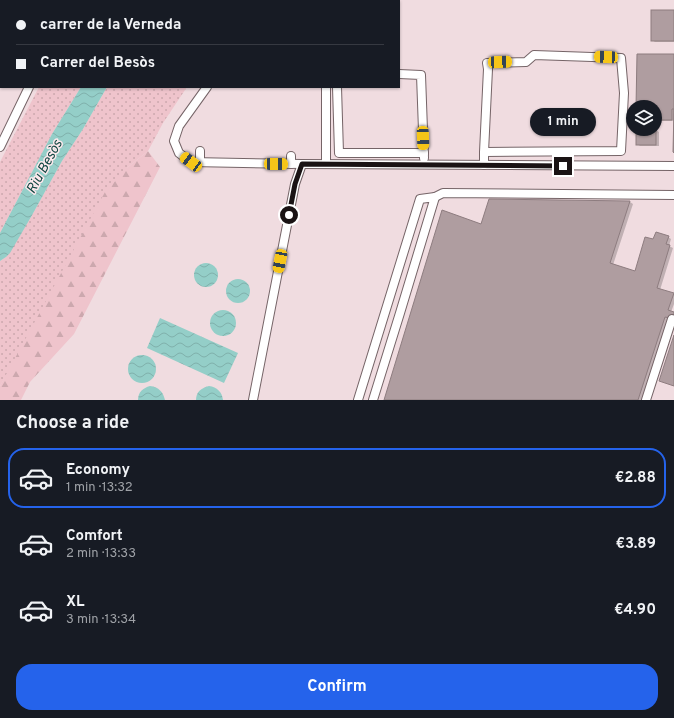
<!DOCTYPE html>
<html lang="en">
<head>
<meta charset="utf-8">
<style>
  body { margin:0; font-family:Overpass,sans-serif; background:#20242c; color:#f1f3f6; height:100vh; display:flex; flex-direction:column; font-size:15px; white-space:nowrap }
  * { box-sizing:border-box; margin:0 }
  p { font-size:13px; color:#9ea1a6 }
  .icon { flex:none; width:22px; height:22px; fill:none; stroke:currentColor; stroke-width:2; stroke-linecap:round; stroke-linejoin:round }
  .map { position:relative; height:400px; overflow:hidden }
  .drawer { display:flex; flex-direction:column; background:#171b24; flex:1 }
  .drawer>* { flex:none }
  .top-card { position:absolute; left:0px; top:0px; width:400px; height:88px; box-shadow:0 1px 3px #0004; display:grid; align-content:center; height:88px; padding:0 16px; background:#171b24 }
  .controls { position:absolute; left:626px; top:100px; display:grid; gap:8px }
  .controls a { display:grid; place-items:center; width:36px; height:36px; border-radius:50%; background:#171b24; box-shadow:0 1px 3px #0004; font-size:20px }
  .end { position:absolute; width:18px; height:18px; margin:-9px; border:5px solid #1a1314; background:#fff; box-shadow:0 0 0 2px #fff }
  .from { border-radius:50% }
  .bubble { position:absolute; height:28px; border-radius:14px; background:#171b24; box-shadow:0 1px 3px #0004; font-size:13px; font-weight:700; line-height:28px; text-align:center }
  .car { position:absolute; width:12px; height:24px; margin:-12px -6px; border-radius:5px; box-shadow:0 0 3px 1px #0007; background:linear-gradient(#f5c518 24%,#345 0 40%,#f5c518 0 76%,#345 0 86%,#f5c518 0) }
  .top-card b { display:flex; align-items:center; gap:14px; height:38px; font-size:15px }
  .top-card b+b { border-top:1px solid #363941 }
  .top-card i { width:10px; height:10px; background:#f1f3f6 }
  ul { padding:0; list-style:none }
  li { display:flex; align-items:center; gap:12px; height:60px; margin:0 8px 6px; padding:0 8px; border:2px solid transparent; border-radius:16px }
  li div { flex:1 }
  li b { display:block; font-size:15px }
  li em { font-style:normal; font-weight:700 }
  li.current { border-color:#2563eb }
  li>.icon { width:36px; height:36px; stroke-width:1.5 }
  h2 { padding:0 16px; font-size:18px; line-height:48px }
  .action { display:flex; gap:8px; margin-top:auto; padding:8px 16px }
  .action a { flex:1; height:46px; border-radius:16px; background:#2563eb; color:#fff; font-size:16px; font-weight:700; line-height:46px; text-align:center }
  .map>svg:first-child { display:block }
  .grass { fill:url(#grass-dots) }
  .forest { fill:url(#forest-firs) }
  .water { fill:url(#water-waves) }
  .shadow { fill:#0003 }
  .building { fill:#af9da0; stroke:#8d7c7f }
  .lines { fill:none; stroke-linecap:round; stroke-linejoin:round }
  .minor-casing { stroke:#756467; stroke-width:10 }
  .minor { stroke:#fff; stroke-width:8 }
  .route { stroke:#1a1314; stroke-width:5 }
  .labels { text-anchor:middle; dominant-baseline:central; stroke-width:3; stroke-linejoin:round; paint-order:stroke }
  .water-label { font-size:14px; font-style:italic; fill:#134844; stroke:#fde9ed }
</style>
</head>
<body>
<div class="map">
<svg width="674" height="400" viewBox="0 0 674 400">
  <defs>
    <pattern id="grass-dots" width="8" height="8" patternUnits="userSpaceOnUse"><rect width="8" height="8" fill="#efc4cc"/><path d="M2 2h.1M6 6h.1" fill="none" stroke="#cca8ae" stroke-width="1.8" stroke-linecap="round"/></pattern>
    <pattern id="forest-firs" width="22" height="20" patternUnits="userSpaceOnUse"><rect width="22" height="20" fill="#efc4cc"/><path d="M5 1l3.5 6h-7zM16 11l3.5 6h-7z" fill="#cca8ae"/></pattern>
    <pattern id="water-waves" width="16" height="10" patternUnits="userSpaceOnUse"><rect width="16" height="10" fill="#94cec8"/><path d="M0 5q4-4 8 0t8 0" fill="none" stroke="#7fb0ab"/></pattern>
  </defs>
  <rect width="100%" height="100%" fill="#f0dce0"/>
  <g class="grass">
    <polygon points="39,87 81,87 52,134 0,233 0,162"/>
    <polygon points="107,87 187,87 163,123 148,151 128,167 0,386 0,261 6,257 31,217 62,161 83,129"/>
  </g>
  <polygon class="forest" points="148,151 160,167 74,334 30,382 21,400 0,400 0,386 105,192 128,167"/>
  <g class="water">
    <polygon points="81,87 107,87 83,129 62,161 31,217 10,253 6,257 0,261 0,233 52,134"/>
    <circle cx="206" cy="275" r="12"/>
    <circle cx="238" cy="291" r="12"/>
    <circle cx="223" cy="323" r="13"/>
    <polygon points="160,318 238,353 224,383 147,348"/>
    <circle cx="142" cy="369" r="14"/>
    <path d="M 150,386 C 159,387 163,392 165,400 L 138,400 C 138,392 143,388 150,386 Z"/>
    <path d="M 209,386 C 217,387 222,392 223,400 L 196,400 C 196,392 201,388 209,386 Z"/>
  </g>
  <g class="shadow">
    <polygon points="674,11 674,42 655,42 652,40"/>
    <polygon points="674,55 674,121 655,121 655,107 637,107"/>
    <polygon points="656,130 659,132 659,146 640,146 637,144"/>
    <polygon points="630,202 633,204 613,265 635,272 654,240 668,237 671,239 669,246 673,248 660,290 674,294 674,304 671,312 674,313 668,318 642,400 385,400 482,225"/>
  </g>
  <g class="building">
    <rect x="651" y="10" width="23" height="31"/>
    <polygon points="637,54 674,54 674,109 672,109 672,120 655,120 655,107 636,107"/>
    <polygon points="674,109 674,153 673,152"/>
    <rect x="636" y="129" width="20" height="16"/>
    <polygon points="489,199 630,201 610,263 635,271 645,237 653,239 656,232 669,236 666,244 670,245 657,288 674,293 668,310 674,312 674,319 665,317 638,400 384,400 442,210 481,224"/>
    <polygon points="674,335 674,386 659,381"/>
  </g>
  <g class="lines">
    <g class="minor-casing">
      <g id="minor">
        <polyline points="308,0 309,1"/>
        <polyline points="98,1 99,0"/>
        <polyline points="294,1 295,0"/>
        <polyline points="357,1 357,0"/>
        <polyline points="0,46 1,47"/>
        <polyline points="399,74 421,75 424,158"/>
        <polyline points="207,87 179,126 174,141 179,153 191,162 302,164 674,166"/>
        <polyline points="337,87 339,153 424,153"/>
        <polyline points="0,147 29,87"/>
        <polyline points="200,151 200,162"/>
        <polyline points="484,152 621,151 624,93 621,58 534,55 526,62 487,63 488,69 484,152 484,165"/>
        <polyline points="291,164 291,156"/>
        <polyline points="326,164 326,87"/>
        <polyline points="435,197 443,193 674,195"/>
        <polyline points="253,400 295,184 302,164"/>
        <polyline points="358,400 420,199 435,197 400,313 373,400"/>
        <polyline points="646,400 672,319"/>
      </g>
    </g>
    <use href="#minor" class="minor"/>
  </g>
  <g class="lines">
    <polyline class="route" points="289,215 295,184 302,164 563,166"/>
  </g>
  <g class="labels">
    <g class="water-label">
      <text transform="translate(45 167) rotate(-61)">Riu Besòs</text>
    </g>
  </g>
</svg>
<div class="controls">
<a><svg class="icon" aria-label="layers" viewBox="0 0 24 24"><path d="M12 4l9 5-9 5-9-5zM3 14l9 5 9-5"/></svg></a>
</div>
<i class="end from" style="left:289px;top:215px"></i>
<i class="end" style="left:563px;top:166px"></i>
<div class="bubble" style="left:530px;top:108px;width:66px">1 min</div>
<i class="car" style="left:606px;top:57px;rotate:272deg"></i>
<i class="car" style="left:500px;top:62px;rotate:88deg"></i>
<i class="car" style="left:423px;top:138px;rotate:178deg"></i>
<i class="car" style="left:191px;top:162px;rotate:306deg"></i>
<i class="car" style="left:276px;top:164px;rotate:91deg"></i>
<i class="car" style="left:280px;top:261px;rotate:191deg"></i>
<div class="top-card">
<b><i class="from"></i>carrer de la Verneda</b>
<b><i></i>Carrer del Besòs</b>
</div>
</div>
<section class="drawer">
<h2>Choose a ride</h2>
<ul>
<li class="current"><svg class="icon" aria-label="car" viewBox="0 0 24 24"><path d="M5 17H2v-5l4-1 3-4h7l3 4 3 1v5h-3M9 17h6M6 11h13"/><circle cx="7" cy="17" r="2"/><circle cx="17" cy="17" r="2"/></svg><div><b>Economy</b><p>1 min · 13:32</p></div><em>€2.88</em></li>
<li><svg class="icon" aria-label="car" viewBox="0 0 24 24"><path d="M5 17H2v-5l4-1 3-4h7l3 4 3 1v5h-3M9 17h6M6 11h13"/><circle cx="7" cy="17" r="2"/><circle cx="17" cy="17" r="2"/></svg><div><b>Comfort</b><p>2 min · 13:33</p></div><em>€3.89</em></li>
<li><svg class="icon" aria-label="car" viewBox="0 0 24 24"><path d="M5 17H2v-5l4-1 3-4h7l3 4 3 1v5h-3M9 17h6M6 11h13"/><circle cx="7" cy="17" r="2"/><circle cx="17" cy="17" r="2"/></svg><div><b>XL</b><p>3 min · 13:34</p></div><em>€4.90</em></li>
</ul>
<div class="action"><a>Confirm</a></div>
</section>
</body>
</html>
